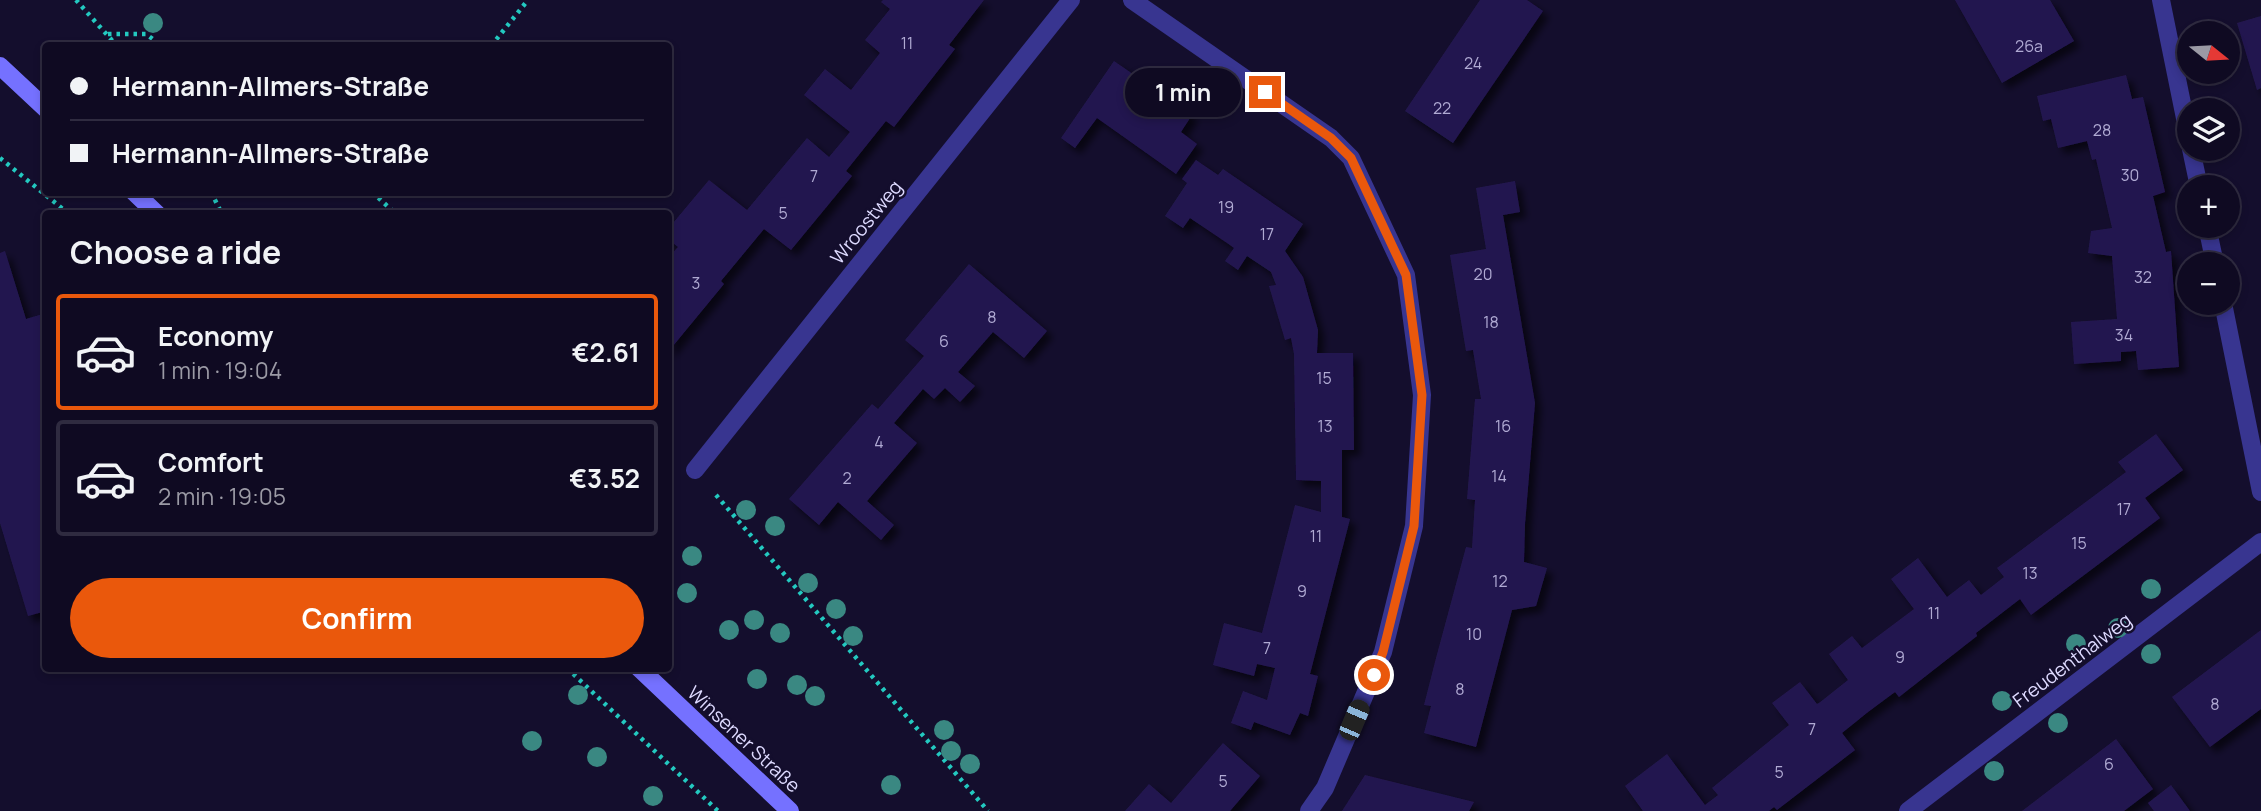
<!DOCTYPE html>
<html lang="en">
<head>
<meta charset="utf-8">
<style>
  body { margin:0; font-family:Manrope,sans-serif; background:#18132a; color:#f1f3f6; height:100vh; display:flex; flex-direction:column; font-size:26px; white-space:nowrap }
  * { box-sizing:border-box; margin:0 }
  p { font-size:23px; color:#9b9aa5 }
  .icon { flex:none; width:38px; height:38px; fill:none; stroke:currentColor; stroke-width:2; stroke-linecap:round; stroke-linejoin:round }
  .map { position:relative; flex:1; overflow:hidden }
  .panel { position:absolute; left:42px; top:210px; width:630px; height:462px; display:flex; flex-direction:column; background:#0f0a22; border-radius:7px; box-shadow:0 4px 10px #0003,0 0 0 2px #2f2b40 }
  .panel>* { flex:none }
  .guide { position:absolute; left:42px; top:42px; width:630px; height:154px; border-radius:7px; box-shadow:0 4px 10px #0003,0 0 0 2px #2f2b40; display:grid; align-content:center; height:154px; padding:0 28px; background:#0f0a22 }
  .needle { width:46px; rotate:108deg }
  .buttons { position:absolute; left:2177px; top:21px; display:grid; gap:14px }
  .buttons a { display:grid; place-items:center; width:63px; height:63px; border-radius:50%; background:#0f0a22; box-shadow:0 4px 10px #0003,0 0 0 2px #2f2b40; font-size:35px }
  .end { position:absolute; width:32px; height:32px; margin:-16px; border:9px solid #ea580c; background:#fff; box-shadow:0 0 0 4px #fff }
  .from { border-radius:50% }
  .bubble { position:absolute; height:49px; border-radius:24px; background:#0f0a22; box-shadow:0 4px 10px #0003,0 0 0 2px #2f2b40; font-size:23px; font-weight:700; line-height:49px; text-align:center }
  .car { position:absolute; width:21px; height:42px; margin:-21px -10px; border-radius:9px; box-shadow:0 0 5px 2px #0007; background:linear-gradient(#222 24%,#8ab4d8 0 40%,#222 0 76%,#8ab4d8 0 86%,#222 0) }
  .guide b { display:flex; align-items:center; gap:24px; height:66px; font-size:26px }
  .guide b+b { border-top:2px solid #2f2b40 }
  .guide i { width:18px; height:18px; background:#f1f3f6 }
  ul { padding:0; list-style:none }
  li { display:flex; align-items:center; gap:21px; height:116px; margin:0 14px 10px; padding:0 14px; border:4px solid #2f2b40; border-radius:7px }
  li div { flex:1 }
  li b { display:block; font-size:26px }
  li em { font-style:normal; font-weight:700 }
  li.selected { border-color:#ea580c }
  li>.icon { width:63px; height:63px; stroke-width:1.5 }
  h2 { padding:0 28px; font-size:32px; line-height:84px }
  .cta { display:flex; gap:14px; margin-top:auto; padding:14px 28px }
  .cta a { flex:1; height:80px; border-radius:42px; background:#ea580c; color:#fff; font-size:28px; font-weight:700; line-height:80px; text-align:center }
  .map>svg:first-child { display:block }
  .building { fill:#24184f; filter:url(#shadow) }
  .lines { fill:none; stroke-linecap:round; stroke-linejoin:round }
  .path { stroke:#23c9c0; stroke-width:4.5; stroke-dasharray:3.5 5; stroke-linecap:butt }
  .minor { stroke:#383590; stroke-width:18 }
  .secondary { stroke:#7571ff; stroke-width:18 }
  .tree { fill:#3a8882 }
  .route { stroke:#ea580c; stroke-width:9 }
  .labels { text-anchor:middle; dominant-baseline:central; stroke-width:5; stroke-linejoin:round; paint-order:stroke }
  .number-label { font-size:16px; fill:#b0aad3 }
  .street-label { font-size:19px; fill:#dedaff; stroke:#140e2d }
</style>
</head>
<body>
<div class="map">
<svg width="2261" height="811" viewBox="0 0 2261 811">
  <defs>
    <filter id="shadow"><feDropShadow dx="6" dy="6" stdDeviation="3.5" flood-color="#0009"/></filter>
  </defs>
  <rect width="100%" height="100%" fill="#140e2d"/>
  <g class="building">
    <polygon points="883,0 984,0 949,45 955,49 894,127 886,121 846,171 852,176 791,250 764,229 721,281 724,284 668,352 668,258 678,247 668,239 668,229 709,180 747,210 807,138 829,157 850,132 804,95 825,69 851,90 880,53 865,40 890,9 881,2"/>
    <polygon points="1480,0 1527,0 1543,11 1453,143 1405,111"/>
    <polygon points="1955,0 2050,0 2074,41 2002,83"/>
    <polygon points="2261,16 2261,88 2257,90 2237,23"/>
    <polygon points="1114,61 1192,115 1181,132 1197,144 1176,174 1097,118 1075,148 1061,138"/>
    <polygon points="2126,75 2132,99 2143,97 2165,192 2153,196 2166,252 2171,251 2179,367 2138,370 2136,351 2121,352 2121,361 2074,364 2071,322 2117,319 2112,256 2088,253 2091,231 2112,228 2096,159 2092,160 2087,141 2058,148 2051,119 2043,121 2037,96"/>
    <polygon points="1196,160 1218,175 1223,169 1303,224 1285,251 1303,277 1318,330 1317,353 1353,353 1354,450 1342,450 1342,517 1350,519 1310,674 1318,676 1308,716 1300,713 1290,735 1254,722 1251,730 1231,723 1243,691 1267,700 1275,668 1257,664 1254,676 1213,665 1224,623 1262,633 1295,505 1321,512 1321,481 1296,480 1294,354 1291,338 1285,340 1269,286 1276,285 1271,272 1247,256 1238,270 1225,261 1234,248 1230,245 1190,218 1183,228 1165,216 1187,183 1182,179"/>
    <polygon points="1515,181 1520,212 1503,215 1535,403 1525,524 1524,562 1547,568 1536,606 1512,610 1476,747 1424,733 1431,706 1424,705 1436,658 1466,547 1472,548 1475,500 1467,499 1475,399 1481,399 1473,350 1466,351 1450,255 1486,249 1476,188"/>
    <polygon points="5,251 26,319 46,313 46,611 28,616 0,523 0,253"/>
    <polygon points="969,264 1047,331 1024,358 993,332 958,372 975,386 960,402 945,388 934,399 923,389 894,423 917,443 867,501 894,525 881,540 838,502 819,525 789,499 872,404 878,409 924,356 905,340"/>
    <polygon points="2156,434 2183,470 2145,498 2160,518 2031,615 2020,599 1976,633 1977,636 1899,697 1895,692 1868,712 1842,733 1855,750 1777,810 1774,807 1769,811 1643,811 1625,786 1667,754 1705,805 1718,795 1712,788 1789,725 1772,703 1800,682 1817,704 1819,703 1848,680 1829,654 1852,636 1862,648 1914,609 1891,579 1918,558 1947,597 1969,580 1981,595 2004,577 1997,568 2126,472 2118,462"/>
    <polygon points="2261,630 2261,709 2210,747 2172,697"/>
    <polygon points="2116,739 2153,789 2124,811 2022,811"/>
    <polygon points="1223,743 1260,776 1230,811 1125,811 1149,784 1171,803"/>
    <polygon points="1365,775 1474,802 1469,811 1342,811"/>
    <polygon points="2171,785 2190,811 2154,811 2148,803"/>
  </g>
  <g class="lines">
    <g class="path">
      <polyline points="76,0 117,46"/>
      <polyline points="108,34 146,34 162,46"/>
      <polyline points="491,46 528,0"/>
      <polyline points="0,158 69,214"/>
      <polyline points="211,192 222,214"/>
      <polyline points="372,192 396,214"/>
      <polyline points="716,495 988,811"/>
      <polyline points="567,668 718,811"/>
    </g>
    <g class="minor">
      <polyline points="1132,0 1331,138 1351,158 1406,275 1422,395 1414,526 1383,652 1325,788 1309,811"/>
      <polyline points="2161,0 2189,138"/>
      <polyline points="2191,149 2199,187"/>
      <polyline points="2207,226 2215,264"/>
      <polyline points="2223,303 2261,492"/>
      <polyline points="695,470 1071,0"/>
      <polyline points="1908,811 2261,542"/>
    </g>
    <g class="secondary">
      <polyline points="0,66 46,109"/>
      <polyline points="134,192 157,214"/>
      <polyline points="639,668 790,811"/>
    </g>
  </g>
  <g class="tree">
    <circle cx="153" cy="23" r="10"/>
    <circle cx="746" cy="510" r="10"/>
    <circle cx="775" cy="526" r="10"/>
    <circle cx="692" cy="556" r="10"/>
    <circle cx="808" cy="583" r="10"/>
    <circle cx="2151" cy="589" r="10"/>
    <circle cx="687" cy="593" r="10"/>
    <circle cx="836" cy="609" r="10"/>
    <circle cx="754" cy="620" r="10"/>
    <circle cx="2118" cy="628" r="10"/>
    <circle cx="729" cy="630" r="10"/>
    <circle cx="780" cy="633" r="10"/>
    <circle cx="853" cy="636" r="10"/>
    <circle cx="2076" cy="644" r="10"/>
    <circle cx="2151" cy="654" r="10"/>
    <circle cx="757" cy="679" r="10"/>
    <circle cx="797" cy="685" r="10"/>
    <circle cx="578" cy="695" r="10"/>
    <circle cx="815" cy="696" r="10"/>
    <circle cx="2002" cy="701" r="10"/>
    <circle cx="2058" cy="723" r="10"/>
    <circle cx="944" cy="730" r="10"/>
    <circle cx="532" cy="741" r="10"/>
    <circle cx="951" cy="751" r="10"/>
    <circle cx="597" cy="757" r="10"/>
    <circle cx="970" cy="764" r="10"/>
    <circle cx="1994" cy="771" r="10"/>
    <circle cx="891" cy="785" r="10"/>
    <circle cx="653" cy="796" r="10"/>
  </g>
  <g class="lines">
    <polyline class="route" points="1265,92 1331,138 1351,158 1406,275 1422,395 1414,526 1383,652 1374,675"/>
  </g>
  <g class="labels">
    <g class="number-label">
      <text x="907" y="43">11</text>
      <text x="2029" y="46">26a</text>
      <text x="1473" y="63">24</text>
      <text x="1442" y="108">22</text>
      <text x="2102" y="130">28</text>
      <text x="2130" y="175">30</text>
      <text x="814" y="176">7</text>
      <text x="1226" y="207">19</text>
      <text x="783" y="213">5</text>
      <text x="1267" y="234">17</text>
      <text x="1483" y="274">20</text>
      <text x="2143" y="277">32</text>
      <text x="696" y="283">3</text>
      <text x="992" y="317">8</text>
      <text x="1491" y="322">18</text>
      <text x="2124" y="335">34</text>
      <text x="944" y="341">6</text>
      <text x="1324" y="378">15</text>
      <text x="1325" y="426">13</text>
      <text x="1503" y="426">16</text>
      <text x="879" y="442">4</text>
      <text x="1499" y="476">14</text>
      <text x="847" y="478">2</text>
      <text x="2124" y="509">17</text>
      <text x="1316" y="536">11</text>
      <text x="2079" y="543">15</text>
      <text x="2030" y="573">13</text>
      <text x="1500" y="581">12</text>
      <text x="1302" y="591">9</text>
      <text x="1934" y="613">11</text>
      <text x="1474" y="634">10</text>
      <text x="1267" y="648">7</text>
      <text x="1900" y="657">9</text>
      <text x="1460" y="689">8</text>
      <text x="2215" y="704">8</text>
      <text x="1812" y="729">7</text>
      <text x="2109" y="764">6</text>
      <text x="1779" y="772">5</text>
      <text x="1223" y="781">5</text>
    </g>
    <g class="street-label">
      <text transform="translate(866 222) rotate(-51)">Wroostweg</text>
      <text transform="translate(2072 660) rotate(-37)">Freudenthalweg</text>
      <text transform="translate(744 739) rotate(43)">Winsener Straße</text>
    </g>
  </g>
</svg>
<div class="buttons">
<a><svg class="needle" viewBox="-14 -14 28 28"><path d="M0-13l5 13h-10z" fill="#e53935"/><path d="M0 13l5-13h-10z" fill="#9b9aa5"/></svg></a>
<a><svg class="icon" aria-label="layers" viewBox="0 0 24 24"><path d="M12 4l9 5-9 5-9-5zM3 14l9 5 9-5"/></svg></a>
<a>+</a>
<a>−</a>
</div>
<i class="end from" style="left:1374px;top:675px"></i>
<i class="end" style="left:1265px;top:92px"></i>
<div class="bubble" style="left:1125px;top:68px;width:116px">1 min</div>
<i class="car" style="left:1354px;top:720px;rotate:23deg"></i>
<div class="guide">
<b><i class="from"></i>Hermann-Allmers-Straße</b>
<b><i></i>Hermann-Allmers-Straße</b>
</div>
<section class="panel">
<h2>Choose a ride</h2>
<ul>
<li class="selected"><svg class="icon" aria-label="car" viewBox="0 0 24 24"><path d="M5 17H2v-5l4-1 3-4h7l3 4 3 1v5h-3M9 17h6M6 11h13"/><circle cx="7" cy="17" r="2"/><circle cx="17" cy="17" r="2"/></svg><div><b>Economy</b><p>1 min · 19:04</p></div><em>€2.61</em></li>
<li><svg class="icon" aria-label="car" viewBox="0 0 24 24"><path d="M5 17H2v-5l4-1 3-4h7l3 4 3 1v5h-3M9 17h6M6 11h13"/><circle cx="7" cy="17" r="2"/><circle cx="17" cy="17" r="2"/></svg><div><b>Comfort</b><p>2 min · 19:05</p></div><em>€3.52</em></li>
</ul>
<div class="cta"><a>Confirm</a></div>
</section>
</div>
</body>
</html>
